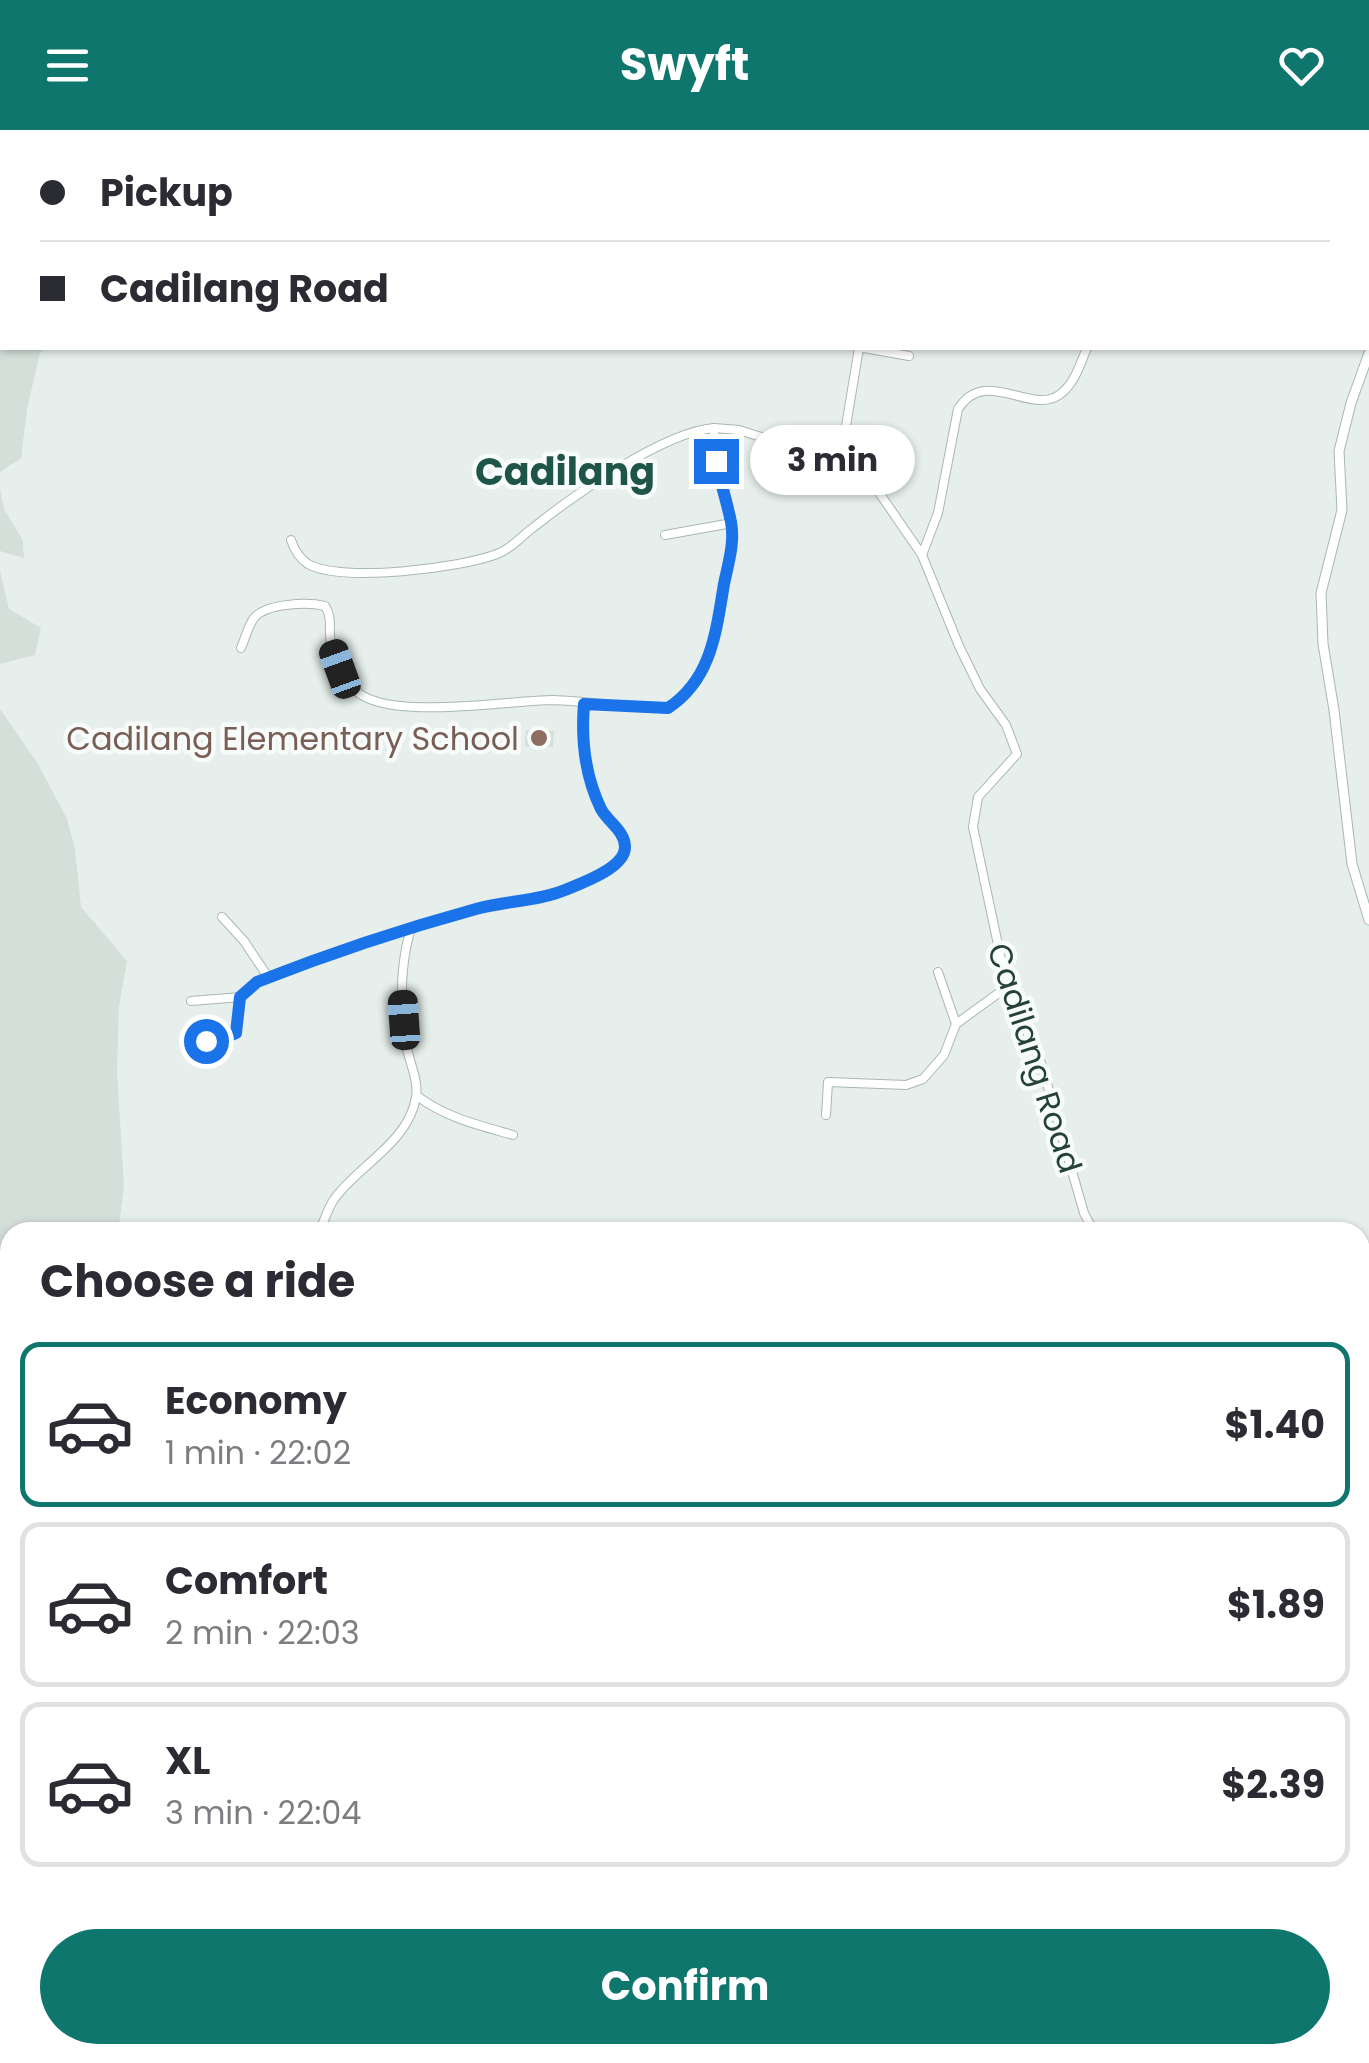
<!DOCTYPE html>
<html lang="en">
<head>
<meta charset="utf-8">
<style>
  body { margin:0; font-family:Poppins,sans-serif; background:#f7f7f7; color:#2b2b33; height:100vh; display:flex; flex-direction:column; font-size:38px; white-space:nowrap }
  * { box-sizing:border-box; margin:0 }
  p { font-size:32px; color:#7c7c81 }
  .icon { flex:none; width:55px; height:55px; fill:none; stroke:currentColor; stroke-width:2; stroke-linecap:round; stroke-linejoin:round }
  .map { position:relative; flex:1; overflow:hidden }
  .sheet { position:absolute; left:0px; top:1092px; width:1370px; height:842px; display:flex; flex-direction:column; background:#fff; border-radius:30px 30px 0 0; box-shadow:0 2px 8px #0004 }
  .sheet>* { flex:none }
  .top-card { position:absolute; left:0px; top:0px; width:1370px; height:220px; box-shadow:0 2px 8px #0004; display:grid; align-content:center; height:220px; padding:0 40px; background:#fff }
  .end { position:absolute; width:45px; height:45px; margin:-22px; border:12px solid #1a73e8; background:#fff; box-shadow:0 0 0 5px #fff }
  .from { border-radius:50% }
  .bubble { position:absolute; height:70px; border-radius:35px; background:#fff; box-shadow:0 2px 8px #0004; font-size:32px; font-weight:700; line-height:70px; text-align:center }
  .car { position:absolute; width:30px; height:60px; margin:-30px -15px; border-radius:12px; box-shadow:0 0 8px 2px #0007; background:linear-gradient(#222 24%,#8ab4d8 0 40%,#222 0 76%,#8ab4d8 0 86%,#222 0) }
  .top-card b { display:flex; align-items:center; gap:35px; height:95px; font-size:38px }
  .top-card b+b { border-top:2px solid #e1e1e2 }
  .top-card i { width:25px; height:25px; background:#2b2b33 }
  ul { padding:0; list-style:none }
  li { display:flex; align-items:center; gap:30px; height:165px; margin:0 20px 15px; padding:0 20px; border:5px solid #e1e1e2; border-radius:20px }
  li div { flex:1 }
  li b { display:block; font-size:38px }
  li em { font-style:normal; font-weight:700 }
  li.active { border-color:#0f766e }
  li>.icon { width:90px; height:90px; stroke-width:1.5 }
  h2 { padding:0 40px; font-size:45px; line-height:120px }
  .cta { display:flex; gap:20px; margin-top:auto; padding:20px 40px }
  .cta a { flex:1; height:115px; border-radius:60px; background:#0f766e; color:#fff; font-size:40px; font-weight:700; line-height:115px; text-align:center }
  header { display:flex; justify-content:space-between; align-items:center; height:130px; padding:0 40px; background:#0f766e; color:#fff; font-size:45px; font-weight:700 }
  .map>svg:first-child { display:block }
  .built { fill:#d4dfda }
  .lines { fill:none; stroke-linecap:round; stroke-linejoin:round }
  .minor-casing { stroke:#a8b8b2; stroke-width:10 }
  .tertiary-casing { stroke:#a8b8b2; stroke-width:11 }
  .trunk-casing { stroke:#c2cac8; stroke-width:14 }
  .minor { stroke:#fff; stroke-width:8 }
  .tertiary { stroke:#fff; stroke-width:9 }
  .trunk { stroke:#4c8a7c; stroke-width:11 }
  .route { stroke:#1a73e8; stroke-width:12 }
  .education-dot { fill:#8d6e63; stroke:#f7fbf9; stroke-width:4 }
  .labels { text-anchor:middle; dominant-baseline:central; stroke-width:9; stroke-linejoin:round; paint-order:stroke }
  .education-label { font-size:32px; fill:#785e54; stroke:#f7fbf9; text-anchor:end }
  .street-label { font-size:32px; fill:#24423a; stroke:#f7fbf9 }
  .quarter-label { font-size:38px; font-weight:bold; fill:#1f5548; stroke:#f7fbf9 }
</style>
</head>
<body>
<header><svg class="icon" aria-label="menu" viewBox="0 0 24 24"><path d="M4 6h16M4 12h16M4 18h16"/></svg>Swyft<svg class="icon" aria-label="heart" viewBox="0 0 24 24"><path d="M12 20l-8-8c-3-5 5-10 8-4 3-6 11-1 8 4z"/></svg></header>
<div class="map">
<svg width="1369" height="1933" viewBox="0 0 1369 1933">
  <rect width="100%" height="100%" fill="#e6efeb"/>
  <g class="built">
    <polygon points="0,0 102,2 2,2 2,218 47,218 40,223 27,279 21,328 0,342"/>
    <polygon points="0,359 4,379 23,411 24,428 0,421"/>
    <polygon points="0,441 9,479 41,498 35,525 0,534"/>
    <polygon points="0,579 38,634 67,689 75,719 81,777 127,831 119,877 117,942 124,1057 118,1102 10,1102 10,1139 0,1138"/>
    <polygon points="526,600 554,601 553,617 525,616"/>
  </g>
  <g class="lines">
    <g class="minor-casing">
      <g id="minor">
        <polyline points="926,0 931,2"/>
        <polyline points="1168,2 1168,0"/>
        <polyline points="864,218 909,226"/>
        <polyline points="840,332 859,218"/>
        <polyline points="665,405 732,393"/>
        <path d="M 291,410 C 294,419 299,428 308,434 C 342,453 461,438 497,424 C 513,418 521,406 534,397 C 574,365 664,302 714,298"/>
        <path d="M 922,425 L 938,383 L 958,279 C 985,236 1030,285 1059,265 C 1075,254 1080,234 1087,218"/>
        <path d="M 241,518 C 245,509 248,496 254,488 C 266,473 308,472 325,476 C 333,488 328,499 331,513 C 334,529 343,549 355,560 C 387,592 508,570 553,570 C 591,571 629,579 668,578 C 711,551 717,502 724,457 C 727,437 734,417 732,396 C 728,362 713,336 714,298 L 739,300 L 840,332 L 876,358 L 922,425 L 959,516 L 980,559 L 1006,595 L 1017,624 L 978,667 L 973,697 L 1007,857 L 1041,933 L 1084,1083 L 1094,1102"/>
        <polyline points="222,787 244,811 268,847"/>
        <polyline points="938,842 956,894"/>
        <polyline points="191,871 241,867"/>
        <path d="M 191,910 L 221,910 L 236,903 L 241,867 L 257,851 C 328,824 403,800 476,779 C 505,771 538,771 566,759 C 583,753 625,738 625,716 C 625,701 607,692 601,679 C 585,646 581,610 585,574"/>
        <path d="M 417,966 C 447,988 478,995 513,1005"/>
        <polyline points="826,985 828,952 906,955 923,949 944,925 956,894 1007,857"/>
        <path d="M 319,1102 C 324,1092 328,1077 335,1068 C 359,1035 409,1012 416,967 C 419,952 409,930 406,915 C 400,877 400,837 410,801"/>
        <polyline points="0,1676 10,1680"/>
        <polyline points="650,1925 656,1933"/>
        <polyline points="744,1925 767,1933"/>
      </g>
    </g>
    <g class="tertiary-casing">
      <g id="tertiary">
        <polyline points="1369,223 1351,273 1339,321 1342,380 1321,463 1323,514 1334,580 1352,734 1369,790"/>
        <polyline points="1360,1228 1369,1198"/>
        <polyline points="1360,1517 1369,1581"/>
      </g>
    </g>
    <g class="trunk-casing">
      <g id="trunk">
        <polyline points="0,1843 10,1847"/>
        <polyline points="242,1925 266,1933"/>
      </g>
    </g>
    <use href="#minor" class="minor"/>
    <use href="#tertiary" class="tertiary"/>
    <use href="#trunk" class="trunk"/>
  </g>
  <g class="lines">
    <path class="route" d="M 206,911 L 220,910 L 236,903 L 240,867 L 257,852 C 328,824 403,799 476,779 C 505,771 538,771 565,760 C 582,753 625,738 625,717 C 625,701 608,692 601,679 C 585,646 581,610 584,574 L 668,578 C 712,549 716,501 724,454 C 728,434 735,413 731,392 C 727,372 720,352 716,331"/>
  </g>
  <circle class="education-dot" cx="539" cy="608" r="10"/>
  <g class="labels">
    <g class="education-label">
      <text x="519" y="608">Cadilang Elementary School</text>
    </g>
    <g class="street-label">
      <text transform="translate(1035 928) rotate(72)">Cadilang Road</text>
    </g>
    <g class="quarter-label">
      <text x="565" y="341">Cadilang</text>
    </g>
  </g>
</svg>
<i class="end from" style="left:206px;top:911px"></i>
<i class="end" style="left:716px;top:331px"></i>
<div class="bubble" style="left:750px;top:295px;width:165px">3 min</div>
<i class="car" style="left:340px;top:539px;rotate:340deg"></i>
<i class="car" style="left:404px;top:890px;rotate:356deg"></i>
<div class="top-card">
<b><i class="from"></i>Pickup</b>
<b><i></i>Cadilang Road</b>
</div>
<section class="sheet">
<h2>Choose a ride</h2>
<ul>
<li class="active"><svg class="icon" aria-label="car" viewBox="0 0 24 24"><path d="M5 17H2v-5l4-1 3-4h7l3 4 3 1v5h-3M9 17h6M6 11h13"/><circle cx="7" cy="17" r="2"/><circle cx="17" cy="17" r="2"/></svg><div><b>Economy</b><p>1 min · 22:02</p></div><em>$1.40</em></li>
<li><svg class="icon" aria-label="car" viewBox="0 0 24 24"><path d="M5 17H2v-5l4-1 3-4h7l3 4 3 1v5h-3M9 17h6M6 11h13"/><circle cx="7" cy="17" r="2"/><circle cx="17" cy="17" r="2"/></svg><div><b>Comfort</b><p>2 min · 22:03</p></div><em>$1.89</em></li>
<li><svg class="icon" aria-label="car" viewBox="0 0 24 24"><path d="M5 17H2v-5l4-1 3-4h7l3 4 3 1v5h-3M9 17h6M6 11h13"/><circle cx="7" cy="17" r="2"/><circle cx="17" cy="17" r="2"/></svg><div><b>XL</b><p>3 min · 22:04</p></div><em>$2.39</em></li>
</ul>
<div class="cta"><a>Confirm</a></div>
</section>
</div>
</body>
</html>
